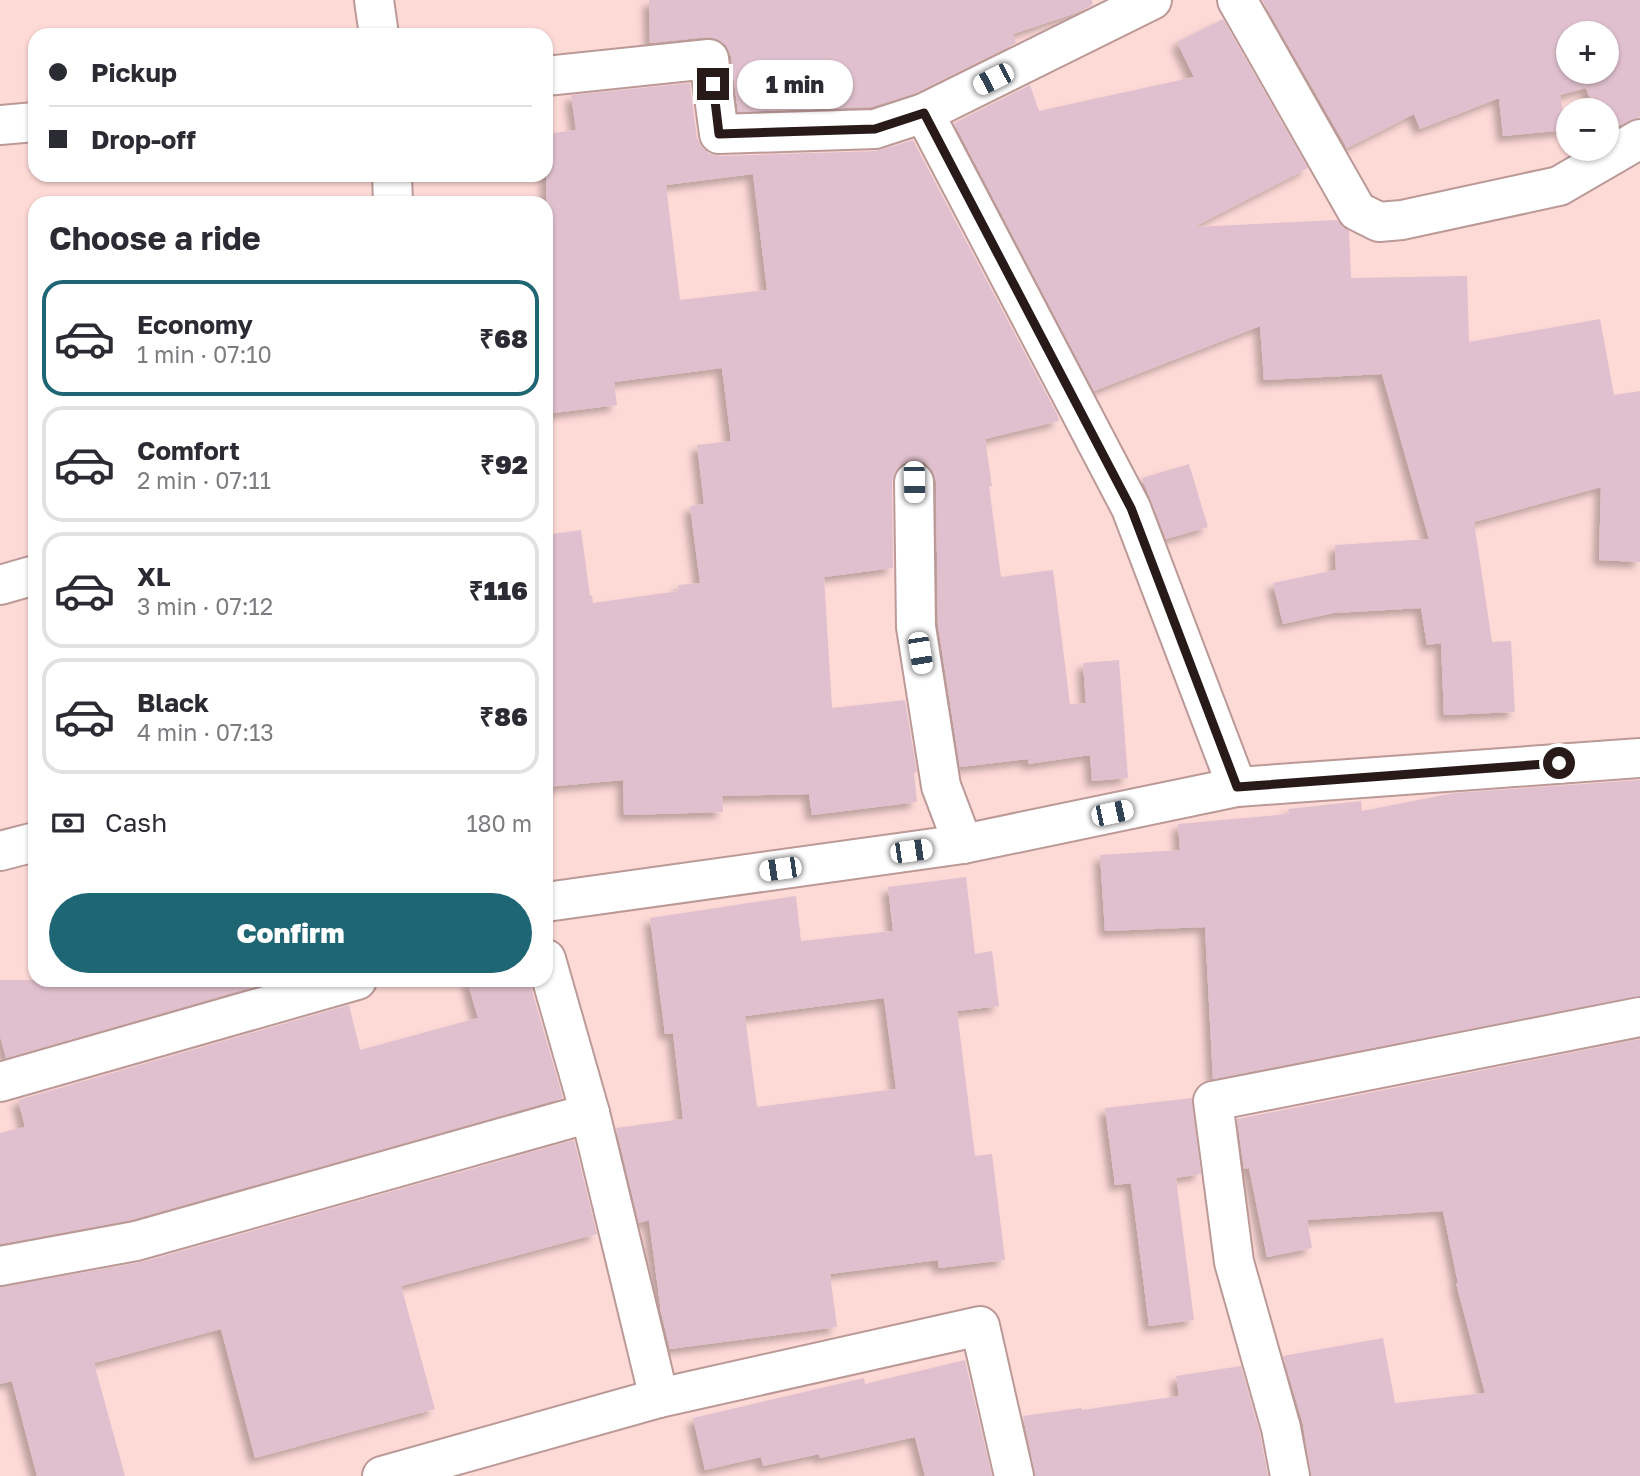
<!DOCTYPE html>
<html lang="en">
<head>
<meta charset="utf-8">
<style>
  body { margin:0; font-family:"Golos Text",sans-serif; background:#f7f7f7; color:#2b2b33; height:100vh; display:flex; flex-direction:column; font-size:26px; white-space:nowrap }
  * { box-sizing:border-box; margin:0 }
  p { font-size:23px; color:#7c7c81 }
  .icon { flex:none; width:38px; height:38px; fill:none; stroke:currentColor; stroke-width:2; stroke-linecap:round; stroke-linejoin:round }
  .map { position:relative; flex:1; overflow:hidden }
  .panel { position:absolute; left:28px; top:196px; width:525px; height:791px; display:flex; flex-direction:column; background:#fff; border-radius:21px; box-shadow:0 2px 5px #0004 }
  .panel>* { flex:none }
  .top-card { position:absolute; left:28px; top:28px; width:525px; height:154px; border-radius:21px; box-shadow:0 2px 5px #0004; display:grid; align-content:center; height:154px; padding:0 21px; background:#fff }
  .controls { position:absolute; left:1556px; top:21px; display:grid; gap:14px }
  .controls a { display:grid; place-items:center; width:63px; height:63px; border-radius:50%; background:#fff; box-shadow:0 2px 5px #0004; font-size:35px }
  .end { position:absolute; width:32px; height:32px; margin:-16px; border:9px solid #271a19; background:#fff; box-shadow:0 0 0 4px #fff }
  .from { border-radius:50% }
  .bubble { position:absolute; height:49px; border-radius:24px; background:#fff; box-shadow:0 2px 5px #0004; font-size:23px; font-weight:800; line-height:49px; text-align:center }
  .car { position:absolute; width:21px; height:42px; margin:-21px -10px; border-radius:9px; box-shadow:0 0 5px 2px #0007; background:linear-gradient(#fff 24%,#345 0 40%,#fff 0 76%,#345 0 86%,#fff 0) }
  .top-card b { display:flex; align-items:center; gap:24px; height:66px; font-size:26px }
  .top-card b+b { border-top:2px solid #e1e1e2 }
  .top-card i { width:18px; height:18px; background:#2b2b33 }
  ul { padding:0; list-style:none }
  li { display:flex; align-items:center; gap:21px; height:116px; margin:0 14px 10px; padding:0 7px; border:4px solid #e1e1e2; border-radius:21px }
  li div { flex:1 }
  li b { display:block; font-size:26px }
  li em { font-style:normal; font-weight:800 }
  li.current { border-color:#1e6674 }
  li>.icon { width:63px; height:63px; stroke-width:1.5 }
  h2 { padding:0 21px; font-size:32px; line-height:84px }
  .pay { display:flex; align-items:center; gap:18px; height:77px; padding:0 21px; font-size:26px }
  .pay p { margin-inline-start:auto }
  .button { display:flex; gap:14px; margin-top:auto; padding:14px 21px }
  .button a { flex:1; height:80px; border-radius:42px; background:#1e6674; color:#fff; font-size:28px; font-weight:800; line-height:80px; text-align:center }
  .map>svg:first-child { display:block }
  .building { fill:#e0c0ce; fill-rule:evenodd; filter:url(#shadow) }
  .lines { fill:none; stroke-linecap:round; stroke-linejoin:round }
  .minor-casing { stroke:#bb9997; stroke-width:42 }
  .minor { stroke:#fff; stroke-width:38 }
  .route { stroke:#271a19; stroke-width:9 }
</style>
</head>
<body>
<div class="map">
<svg width="1640" height="1476" viewBox="0 0 1640 1476">
  <defs>
    <filter id="shadow"><feDropShadow dx="-6" dy="6" stdDeviation="3.5" flood-color="#0004"/></filter>
  </defs>
  <rect width="100%" height="100%" fill="#fedad7"/>
  <g class="building">
    <polygon points="649,0 1092,0 1093,5 1076,13 1013,34 1016,43 916,93 871,107 738,112 731,56 726,45 717,39 707,37 650,43"/>
    <path d="M 1262,0 L 1640,0 L 1640,117 L 1621,125 L 1606,126 L 1606,110 L 1594,110 L 1586,88 L 1560,95 L 1566,130 L 1503,136 L 1499,98 L 1420,129 L 1414,114 L 1347,148 ZM 1568,33 L 1606,33 L 1606,72 L 1568,72 Z"/>
    <polygon points="1223,19 1308,168 1194,227 1337,220 1349,231 1351,278 1467,276 1469,342 1600,319 1614,395 1640,391 1640,562 1599,560 1601,487 1474,522 1492,642 1511,641 1515,712 1444,715 1441,643 1427,645 1421,608 1333,613 1283,624 1273,583 1336,570 1335,545 1429,539 1382,374 1264,380 1260,326 1094,391 954,123 1030,85 1039,111 1194,77 1177,42"/>
    <path d="M 690,83 L 697,138 L 702,147 L 710,154 L 720,156 L 876,151 L 913,140 L 1057,414 L 1059,421 L 985,439 L 992,486 L 989,486 L 1001,577 L 1053,570 L 1070,704 L 1086,703 L 1083,663 L 1119,660 L 1128,778 L 1092,781 L 1090,755 L 1028,764 L 1028,759 L 960,767 L 938,625 L 936,481 L 933,471 L 925,463 L 913,460 L 902,464 L 895,471 L 892,482 L 893,568 L 824,577 L 832,708 L 905,700 L 917,772 L 914,773 L 917,802 L 812,815 L 809,794 L 722,796 L 723,812 L 624,815 L 623,780 L 546,787 L 546,535 L 581,530 L 590,596 L 592,595 L 593,603 L 679,591 L 678,585 L 700,583 L 690,506 L 704,504 L 697,445 L 731,441 L 722,368 L 614,382 L 617,405 L 546,414 L 546,134 L 576,130 L 571,95 ZM 753,174 L 767,290 L 680,300 L 666,185 Z"/>
    <polygon points="1189,464 1208,527 1166,539 1142,478"/>
    <polygon points="1640,780 1640,996 1213,1079 1205,927 1105,931 1100,855 1180,850 1178,824 1289,814 1288,809 1361,801 1362,811 1454,793"/>
    <path d="M 966,877 L 975,954 L 992,951 L 999,1006 L 957,1011 L 975,1156 L 992,1154 L 1005,1260 L 939,1268 L 938,1260 L 830,1274 L 837,1327 L 670,1349 L 661,1312 L 649,1220 L 639,1223 L 616,1128 L 683,1119 L 673,1033 L 665,1034 L 650,918 L 796,896 L 801,941 L 893,931 L 888,887 ZM 884,998 L 896,1089 L 757,1107 L 745,1016 Z"/>
    <polygon points="0,980 277,980 6,1058 0,1036"/>
    <polygon points="467,980 529,980 563,1098 131,1220 0,1244 0,1133 25,1127 18,1100 349,1005 360,1050 478,1018"/>
    <polygon points="1640,1039 1640,1476 1311,1476 1303,1424 1283,1356 1383,1338 1395,1403 1485,1393 1456,1283 1458,1283 1443,1211 1307,1220 1312,1248 1267,1257 1249,1168 1244,1169 1237,1119"/>
    <polygon points="1192,1098 1201,1174 1176,1178 1194,1320 1149,1326 1131,1183 1115,1185 1105,1108"/>
    <polygon points="574,1140 597,1234 401,1286 435,1409 255,1458 221,1329 94,1363 125,1476 37,1476 12,1381 0,1384 0,1287 142,1262"/>
    <polygon points="965,1360 992,1476 925,1476 915,1437 820,1458 819,1454 763,1466 761,1457 705,1470 693,1418 864,1378 865,1384"/>
    <polygon points="1241,1366 1260,1433 1268,1476 1035,1476 1023,1416 1081,1408 1082,1410 1179,1396 1176,1376"/>
  </g>
  <g class="lines">
    <g class="minor-casing">
      <g id="minor">
        <polyline points="374,0 379,35"/>
        <polyline points="1237,0 1357,211 1379,222 1402,220 1559,186 1640,139"/>
        <polyline points="546,76 709,59 719,134 875,129 924,113 1152,0"/>
        <polyline points="924,113 1131,508 1237,787"/>
        <polyline points="0,125 35,122"/>
        <polyline points="392,175 393,203"/>
        <polyline points="914,482 916,627 941,786 963,844"/>
        <polyline points="0,585 35,575"/>
        <polyline points="0,851 35,842"/>
        <polyline points="546,902 963,844 1237,787 1640,758"/>
        <polyline points="546,959 590,1113 659,1398"/>
        <polyline points="0,1082 357,980"/>
        <polyline points="0,1266 136,1241 590,1113"/>
        <polyline points="382,1476 659,1398 980,1326 1014,1476"/>
        <polyline points="1290,1476 1281,1428 1234,1262 1213,1101 1640,1017"/>
      </g>
    </g>
    <use href="#minor" class="minor"/>
  </g>
  <g class="lines">
    <polyline class="route" points="713,84 719,134 875,129 924,113 1131,508 1237,787 1559,763"/>
  </g>
</svg>
<div class="controls">
<a>+</a>
<a>−</a>
</div>
<i class="end from" style="left:1559px;top:763px"></i>
<i class="end" style="left:713px;top:84px"></i>
<div class="bubble" style="left:737px;top:60px;width:116px">1 min</div>
<i class="car" style="left:993px;top:79px;rotate:243deg"></i>
<i class="car" style="left:914px;top:482px;rotate:179deg"></i>
<i class="car" style="left:920px;top:653px;rotate:171deg"></i>
<i class="car" style="left:1112px;top:813px;rotate:78deg"></i>
<i class="car" style="left:911px;top:851px;rotate:82deg"></i>
<i class="car" style="left:780px;top:869px;rotate:262deg"></i>
<div class="top-card">
<b><i class="from"></i>Pickup</b>
<b><i></i>Drop-off</b>
</div>
<section class="panel">
<h2>Choose a ride</h2>
<ul>
<li class="current"><svg class="icon" aria-label="car" viewBox="0 0 24 24"><path d="M5 17H2v-5l4-1 3-4h7l3 4 3 1v5h-3M9 17h6M6 11h13"/><circle cx="7" cy="17" r="2"/><circle cx="17" cy="17" r="2"/></svg><div><b>Economy</b><p>1 min · 07:10</p></div><em>₹68</em></li>
<li><svg class="icon" aria-label="car" viewBox="0 0 24 24"><path d="M5 17H2v-5l4-1 3-4h7l3 4 3 1v5h-3M9 17h6M6 11h13"/><circle cx="7" cy="17" r="2"/><circle cx="17" cy="17" r="2"/></svg><div><b>Comfort</b><p>2 min · 07:11</p></div><em>₹92</em></li>
<li><svg class="icon" aria-label="car" viewBox="0 0 24 24"><path d="M5 17H2v-5l4-1 3-4h7l3 4 3 1v5h-3M9 17h6M6 11h13"/><circle cx="7" cy="17" r="2"/><circle cx="17" cy="17" r="2"/></svg><div><b>XL</b><p>3 min · 07:12</p></div><em>₹116</em></li>
<li><svg class="icon" aria-label="car" viewBox="0 0 24 24"><path d="M5 17H2v-5l4-1 3-4h7l3 4 3 1v5h-3M9 17h6M6 11h13"/><circle cx="7" cy="17" r="2"/><circle cx="17" cy="17" r="2"/></svg><div><b>Black</b><p>4 min · 07:13</p></div><em>₹86</em></li>
</ul>
<div class="pay"><svg class="icon" aria-label="cash" viewBox="0 0 24 24"><path d="M3 7h18v10H3z"/><circle cx="12" cy="12" r="2"/></svg>Cash<p>180 m</p></div>
<div class="button"><a>Confirm</a></div>
</section>
</div>
</body>
</html>
